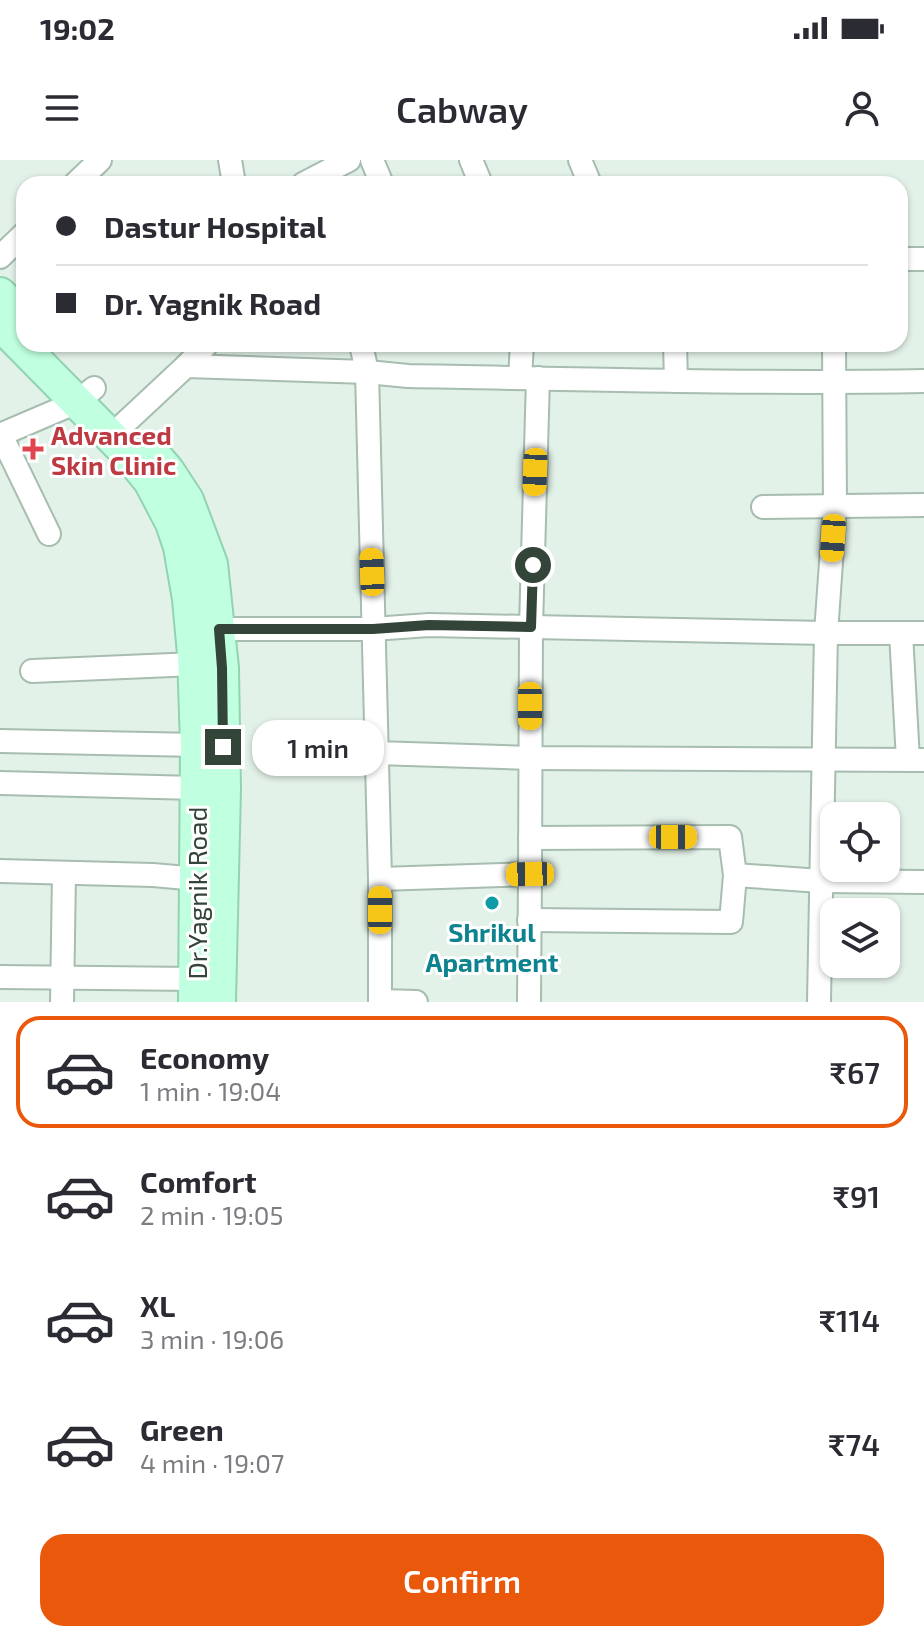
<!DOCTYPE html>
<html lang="en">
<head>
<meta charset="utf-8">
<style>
  body { margin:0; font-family:"Exo 2",sans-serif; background:#f7f7f7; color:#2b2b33; height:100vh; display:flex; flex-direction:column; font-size:30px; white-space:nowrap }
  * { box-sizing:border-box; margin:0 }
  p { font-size:26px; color:#7c7c81 }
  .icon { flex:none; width:44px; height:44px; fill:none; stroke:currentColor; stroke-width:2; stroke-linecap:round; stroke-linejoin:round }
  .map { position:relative; height:842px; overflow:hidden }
  .details { display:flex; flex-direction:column; background:#fff; flex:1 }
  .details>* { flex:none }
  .hud { position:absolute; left:16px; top:16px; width:892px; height:176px; border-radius:24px; box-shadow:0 2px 6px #0004; display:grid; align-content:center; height:176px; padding:0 40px; background:#fff }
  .fabs { position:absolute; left:820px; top:642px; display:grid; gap:16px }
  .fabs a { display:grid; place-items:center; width:80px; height:80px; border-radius:16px; background:#fff; box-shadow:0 2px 6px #0004; font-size:40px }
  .end { position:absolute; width:36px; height:36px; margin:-18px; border:10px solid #334439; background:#fff; box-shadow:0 0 0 4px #fff }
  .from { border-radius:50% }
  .bubble { position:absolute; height:56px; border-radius:24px; background:#fff; box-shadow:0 2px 6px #0004; font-size:26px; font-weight:600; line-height:56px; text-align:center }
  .car { position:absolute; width:24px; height:48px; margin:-24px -12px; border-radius:10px; box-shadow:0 0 6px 2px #0007; background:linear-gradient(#f5c518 24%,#345 0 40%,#f5c518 0 76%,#345 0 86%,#f5c518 0) }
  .hud b { display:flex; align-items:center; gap:28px; height:76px; font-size:30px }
  .hud b+b { border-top:2px solid #e1e1e2 }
  .hud i { width:20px; height:20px; background:#2b2b33 }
  ul { padding:14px 0 0; list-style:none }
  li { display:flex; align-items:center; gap:24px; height:112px; margin:0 16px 12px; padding:0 24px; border:4px solid transparent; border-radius:24px }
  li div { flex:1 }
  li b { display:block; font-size:30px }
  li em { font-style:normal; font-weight:600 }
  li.on { border-color:#ea580c }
  li>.icon { width:72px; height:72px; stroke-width:1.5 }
  .button { display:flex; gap:16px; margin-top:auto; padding:16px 40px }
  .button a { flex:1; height:92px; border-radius:24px; background:#ea580c; color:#fff; font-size:32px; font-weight:600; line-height:92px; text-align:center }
  .status { display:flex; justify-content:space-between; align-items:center; height:56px; padding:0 40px; background:#fff; direction:ltr }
  .status svg { height:22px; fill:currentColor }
  header { display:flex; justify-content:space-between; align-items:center; height:104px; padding:0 40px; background:#fff; font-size:36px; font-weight:600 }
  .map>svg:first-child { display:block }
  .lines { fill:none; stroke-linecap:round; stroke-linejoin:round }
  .street-casing { stroke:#a6bdaf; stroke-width:26 }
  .secondary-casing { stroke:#92d3b1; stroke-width:36 }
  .street { stroke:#fff; stroke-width:22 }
  .secondary { stroke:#c0ffdf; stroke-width:32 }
  .route { stroke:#334439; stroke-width:10 }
  .health-dot { fill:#e0444e; stroke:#fff; stroke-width:3 }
  .culture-dot { fill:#0f9aa8; stroke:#fff; stroke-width:3 }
  .labels { text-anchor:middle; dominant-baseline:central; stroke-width:6; stroke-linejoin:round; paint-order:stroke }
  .health-label { font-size:26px; font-weight:bold; fill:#be3a42; stroke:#fff; text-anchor:start }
  .street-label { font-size:26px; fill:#334439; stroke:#fff }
  .culture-label { font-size:26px; font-weight:bold; fill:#0d838f; stroke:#fff }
</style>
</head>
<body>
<div class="status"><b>19:02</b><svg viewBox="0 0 49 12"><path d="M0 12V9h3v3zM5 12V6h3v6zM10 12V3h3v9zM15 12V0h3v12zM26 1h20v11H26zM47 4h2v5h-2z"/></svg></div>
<header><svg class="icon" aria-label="menu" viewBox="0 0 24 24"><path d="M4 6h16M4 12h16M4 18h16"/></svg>Cabway<svg class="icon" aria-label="person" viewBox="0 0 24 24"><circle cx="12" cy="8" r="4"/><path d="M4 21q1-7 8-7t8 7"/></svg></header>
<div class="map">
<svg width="924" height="842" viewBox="0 0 924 842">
  <rect width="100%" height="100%" fill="#e3f2e9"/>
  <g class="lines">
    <g class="street-casing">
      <g id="street">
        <polyline points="230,0 234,24"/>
        <polyline points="372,0 382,24"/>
        <polyline points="471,0 481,24"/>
        <polyline points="580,0 590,24"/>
        <polyline points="75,24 100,0"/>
        <polyline points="303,24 349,0"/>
        <polyline points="0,97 24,74"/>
        <polyline points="900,99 924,99"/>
        <polyline points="361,184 367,212 380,719 380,842"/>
        <polyline points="675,184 676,221"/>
        <polyline points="186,206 207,184"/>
        <polyline points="520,218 522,184"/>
        <polyline points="0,275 77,242 94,228"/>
        <polyline points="1,275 49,374"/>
        <path d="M 111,276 L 186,206 L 367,212 L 408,216 C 580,219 752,224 924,221"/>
        <polyline points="763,347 924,345"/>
        <polyline points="219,469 373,469 429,465 826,473 924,473"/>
        <polyline points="901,473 908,600"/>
        <polyline points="32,511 195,504"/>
        <polyline points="0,581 197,585"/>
        <polyline points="376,593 530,598 924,600"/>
        <polyline points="0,623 196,628"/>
        <polyline points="0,711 153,715 209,720"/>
        <polyline points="530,714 531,467 538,218"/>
        <polyline points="735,715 821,721 924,722"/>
        <polyline points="380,719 530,714 529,842"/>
        <polyline points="529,760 731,762 735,715 730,677 530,678"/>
        <polyline points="0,817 196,819"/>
        <polyline points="380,841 416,842"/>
        <polyline points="62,842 64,713"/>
        <polyline points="819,842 826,473 835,346 834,184"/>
      </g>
    </g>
    <g class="secondary-casing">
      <g id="secondary">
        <polyline points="0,134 24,158"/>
        <polyline points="0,164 127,293 150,321 172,363 180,387 189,439 194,494 197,585 195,842"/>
        <polyline points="151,291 168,311 187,340 211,404 222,508 224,629 219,842"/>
      </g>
    </g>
    <use href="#street" class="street"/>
    <use href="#secondary" class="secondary"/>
  </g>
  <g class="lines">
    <polyline class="route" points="223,587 222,508 219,469 373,469 429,465 531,467 533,405"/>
  </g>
  <path class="health-dot" d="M29 277h8v8h8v8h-8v8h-8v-8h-8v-8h8z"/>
  <circle class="culture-dot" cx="492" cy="743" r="8"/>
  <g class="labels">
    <g class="health-label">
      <text x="51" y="274">Advanced<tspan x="51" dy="30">Skin Clinic</tspan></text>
    </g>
    <g class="street-label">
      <text transform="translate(196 733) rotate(-90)">Dr.Yagnik Road</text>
    </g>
    <g class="culture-label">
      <text x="492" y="771">Shrikul<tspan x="492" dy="30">Apartment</tspan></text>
    </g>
  </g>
</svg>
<div class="fabs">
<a><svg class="icon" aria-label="locate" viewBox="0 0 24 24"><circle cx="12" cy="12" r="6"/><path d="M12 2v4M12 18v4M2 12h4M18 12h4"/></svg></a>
<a><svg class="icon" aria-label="layers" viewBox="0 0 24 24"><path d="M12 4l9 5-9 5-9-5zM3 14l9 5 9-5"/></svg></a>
</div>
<i class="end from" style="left:533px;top:405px"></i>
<i class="end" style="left:223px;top:587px"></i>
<div class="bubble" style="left:252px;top:560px;width:132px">1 min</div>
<i class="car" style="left:535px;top:312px;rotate:182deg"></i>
<i class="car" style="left:833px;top:378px;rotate:184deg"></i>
<i class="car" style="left:372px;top:412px;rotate:358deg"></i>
<i class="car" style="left:530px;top:546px;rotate:180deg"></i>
<i class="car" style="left:673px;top:677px;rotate:90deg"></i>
<i class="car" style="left:530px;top:714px;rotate:269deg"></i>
<i class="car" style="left:380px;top:750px;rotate:0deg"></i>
<div class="hud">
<b><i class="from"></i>Dastur Hospital</b>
<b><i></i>Dr. Yagnik Road</b>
</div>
</div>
<section class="details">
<ul>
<li class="on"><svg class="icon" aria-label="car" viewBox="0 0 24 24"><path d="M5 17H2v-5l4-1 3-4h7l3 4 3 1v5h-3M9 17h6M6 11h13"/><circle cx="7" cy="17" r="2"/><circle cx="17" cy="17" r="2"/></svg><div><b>Economy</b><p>1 min · 19:04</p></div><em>₹67</em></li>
<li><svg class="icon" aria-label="car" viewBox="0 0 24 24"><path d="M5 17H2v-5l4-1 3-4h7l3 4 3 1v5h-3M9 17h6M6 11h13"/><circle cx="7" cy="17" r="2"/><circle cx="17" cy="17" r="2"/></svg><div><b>Comfort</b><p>2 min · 19:05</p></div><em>₹91</em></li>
<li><svg class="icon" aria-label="car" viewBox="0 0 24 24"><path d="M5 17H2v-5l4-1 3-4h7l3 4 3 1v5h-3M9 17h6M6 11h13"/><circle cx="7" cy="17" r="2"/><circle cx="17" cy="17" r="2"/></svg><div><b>XL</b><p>3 min · 19:06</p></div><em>₹114</em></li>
<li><svg class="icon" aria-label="car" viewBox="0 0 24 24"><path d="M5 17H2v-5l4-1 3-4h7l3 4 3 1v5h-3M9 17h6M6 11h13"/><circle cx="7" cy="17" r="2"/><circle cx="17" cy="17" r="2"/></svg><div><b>Green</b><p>4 min · 19:07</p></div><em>₹74</em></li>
</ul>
<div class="button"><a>Confirm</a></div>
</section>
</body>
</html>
